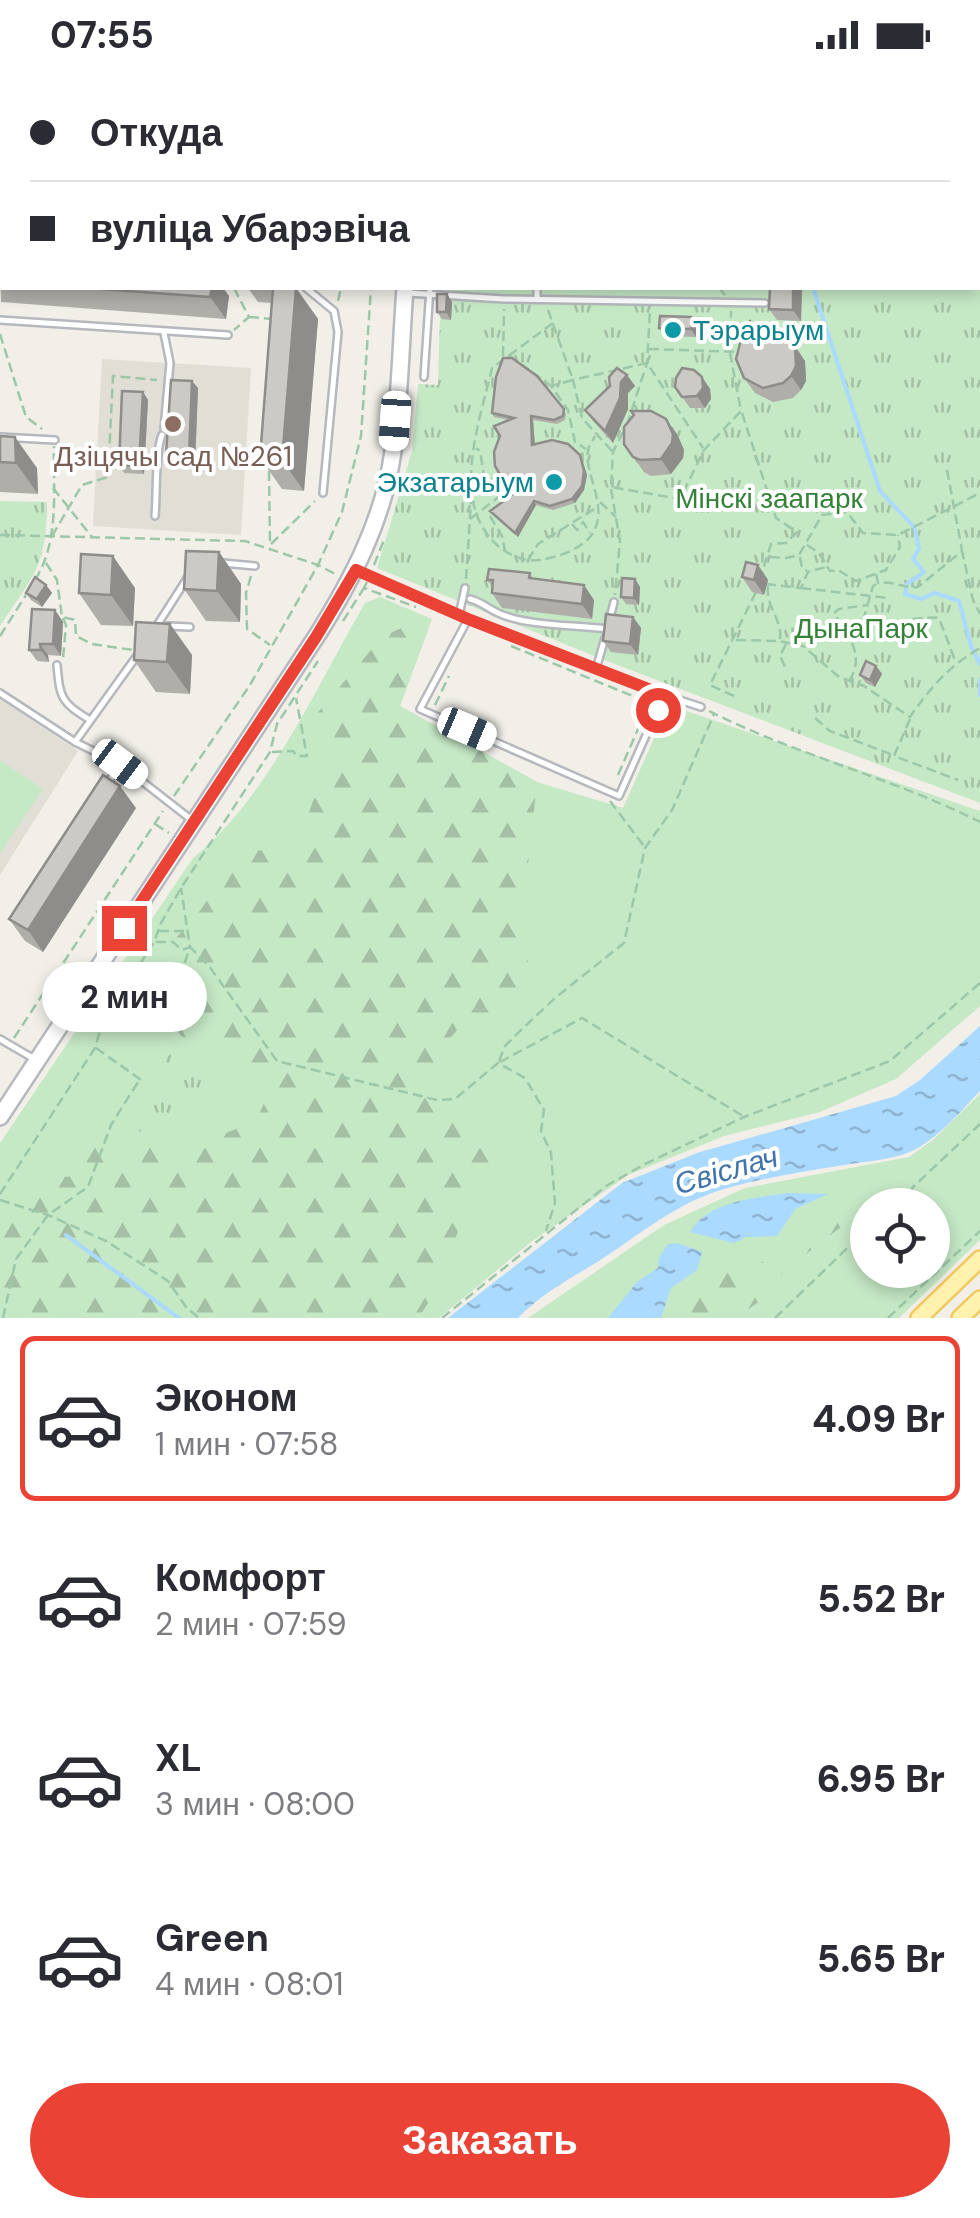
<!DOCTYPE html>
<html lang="ru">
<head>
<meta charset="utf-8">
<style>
  body { margin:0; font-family:"DM Sans",sans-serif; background:#f2f2f3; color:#2b2b33; height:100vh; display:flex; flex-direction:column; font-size:38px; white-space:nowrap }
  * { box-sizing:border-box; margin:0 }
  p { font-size:32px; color:#7c7c81 }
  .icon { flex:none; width:55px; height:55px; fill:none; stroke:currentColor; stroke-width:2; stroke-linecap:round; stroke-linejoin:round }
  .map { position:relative; height:1248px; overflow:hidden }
  .drawer { display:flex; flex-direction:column; background:#fff; flex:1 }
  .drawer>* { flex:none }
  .top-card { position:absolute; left:0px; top:0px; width:980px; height:220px; box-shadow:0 5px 15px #0003; display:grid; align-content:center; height:220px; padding:0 30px; background:#fff }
  .controls { position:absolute; left:850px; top:1118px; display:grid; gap:20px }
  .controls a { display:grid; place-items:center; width:100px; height:100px; border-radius:50%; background:#fff; box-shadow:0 5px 15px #0003; font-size:50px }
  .end { position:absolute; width:45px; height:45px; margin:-22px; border:12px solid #ea4335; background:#fff; box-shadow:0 0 0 5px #fff }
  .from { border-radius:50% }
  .bubble { position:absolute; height:70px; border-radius:35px; background:#fff; box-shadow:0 5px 15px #0003; font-size:32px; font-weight:800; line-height:70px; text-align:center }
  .car { position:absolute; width:30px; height:60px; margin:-30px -15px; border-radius:12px; box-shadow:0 0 8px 2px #0007; background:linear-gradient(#fff 24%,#345 0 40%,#fff 0 76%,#345 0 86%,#fff 0) }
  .top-card b { display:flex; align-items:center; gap:35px; height:95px; font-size:38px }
  .top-card b+b { border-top:2px solid #e1e1e2 }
  .top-card i { width:25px; height:25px; background:#2b2b33 }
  ul { padding:18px 0 0; list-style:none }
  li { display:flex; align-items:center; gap:30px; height:165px; margin:0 20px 15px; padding:0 10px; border:5px solid transparent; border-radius:15px }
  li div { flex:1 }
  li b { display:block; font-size:38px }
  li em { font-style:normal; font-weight:800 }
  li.active { border-color:#ea4335 }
  li>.icon { width:90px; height:90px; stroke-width:1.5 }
  .primary-button { display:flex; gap:20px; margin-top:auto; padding:20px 30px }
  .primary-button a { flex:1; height:115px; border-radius:60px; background:#ea4335; color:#fff; font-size:40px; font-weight:800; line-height:115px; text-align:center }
  .status { display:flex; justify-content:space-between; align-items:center; height:70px; padding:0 50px; background:#fff; direction:ltr }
  .status svg { height:28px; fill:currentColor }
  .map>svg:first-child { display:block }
  .education { fill:#e1ded6 }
  .grass { fill:#c5e8c5; fill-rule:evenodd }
  .forest { fill:url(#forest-firs) }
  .park { fill:url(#park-tufts) }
  .water { fill:url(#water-ripples) }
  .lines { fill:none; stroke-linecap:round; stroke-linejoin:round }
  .stream { stroke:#aadaff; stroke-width:4 }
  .lane-casing { stroke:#b5b8bc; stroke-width:10 }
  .secondary-casing { stroke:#b6babf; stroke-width:20 }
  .primary-casing { stroke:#f2c960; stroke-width:20 }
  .path { stroke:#9cc7a9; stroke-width:2.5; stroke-dasharray:10 5; stroke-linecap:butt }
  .lane { stroke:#fff; stroke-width:5 }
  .secondary { stroke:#fff; stroke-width:15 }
  .primary { stroke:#fff2af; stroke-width:15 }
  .wall { fill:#afaea9 }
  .shaded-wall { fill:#8f8d8a }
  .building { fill:#cccac5; stroke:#8f8d8a; stroke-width:2.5 }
  .route { stroke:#ea4335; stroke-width:12 }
  .culture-dot { fill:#0f9aa8; stroke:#fff; stroke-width:4 }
  .education-dot { fill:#8d6e63; stroke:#fff; stroke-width:4 }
  .labels { text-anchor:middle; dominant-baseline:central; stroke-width:8; stroke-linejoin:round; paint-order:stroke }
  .culture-label { font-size:28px; fill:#0d838f; stroke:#fff; text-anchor:start }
  .education-label { font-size:28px; fill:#785e54; stroke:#fff }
  .park-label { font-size:28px; fill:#348238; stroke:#fff }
  .water-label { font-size:30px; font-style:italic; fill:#4174aa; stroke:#fff }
</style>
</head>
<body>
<div class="status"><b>07:55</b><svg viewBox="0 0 49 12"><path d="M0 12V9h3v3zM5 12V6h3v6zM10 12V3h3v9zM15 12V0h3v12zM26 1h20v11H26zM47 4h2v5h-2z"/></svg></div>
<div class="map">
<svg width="980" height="1248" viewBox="0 0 980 1248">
  <defs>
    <pattern id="forest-firs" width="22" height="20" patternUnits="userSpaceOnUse" patternTransform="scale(2.5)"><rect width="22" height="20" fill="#c5e8c5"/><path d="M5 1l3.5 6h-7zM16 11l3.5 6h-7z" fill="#a3c0a4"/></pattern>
    <pattern id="park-tufts" width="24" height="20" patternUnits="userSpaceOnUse" patternTransform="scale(2.5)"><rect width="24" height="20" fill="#c5e8c5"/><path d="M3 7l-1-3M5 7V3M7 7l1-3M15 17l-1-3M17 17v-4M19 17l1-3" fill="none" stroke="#a3c0a4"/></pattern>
    <pattern id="water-ripples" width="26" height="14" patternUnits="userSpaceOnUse" patternTransform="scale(2.5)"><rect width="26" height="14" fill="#aadaff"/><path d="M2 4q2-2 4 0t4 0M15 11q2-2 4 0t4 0" fill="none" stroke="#8eb4d2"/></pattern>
  </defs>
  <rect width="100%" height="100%" fill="#f1efe8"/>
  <g class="education">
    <polygon points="102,289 251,298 241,465 93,456"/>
    <polygon points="0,629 78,681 0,805"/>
  </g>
  <g class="grass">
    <path d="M 380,527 L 432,549 L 400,636 L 537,712 L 623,738 L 669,635 L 980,741 L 980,936 L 896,1009 L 820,1042 L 724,1066 L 628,1105 L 531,1172 L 439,1248 L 0,1248 L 0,1073 L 193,788 C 268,728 316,617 365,533 Z"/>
    <polygon points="0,690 43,719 0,783"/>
    <path d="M 980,1024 L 980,1170 L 899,1248 L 528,1248 L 664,1155 L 745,1118 L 909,1087 L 934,1069 ZM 868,1135 L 932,1135 L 932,1200 L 868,1200 Z"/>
  </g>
  <g class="forest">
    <path d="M 406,556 L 428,560 L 400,636 L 537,712 L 528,795 L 518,825 L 528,886 L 527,917 L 502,940 L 459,958 L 438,982 L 435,1018 L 453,1046 L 497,1064 L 509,1081 L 500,1104 L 474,1119 L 435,1223 L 418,1248 L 0,1248 L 0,1141 L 31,1109 L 78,1106 L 90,1078 C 129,1074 255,1078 264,1032 C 267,1019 262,1007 257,994 L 181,966 C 163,942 153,906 169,878 C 179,862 194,850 204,835 C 218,813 227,796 250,783 C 264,776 281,786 296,779 L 325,697 C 323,680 310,671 308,654 L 383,566 Z"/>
    <polygon points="820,1144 836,1144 841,1157 788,1198 778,1208 771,1223 736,1248 680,1248 699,1217 717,1201 762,1192"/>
  </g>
  <g class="park">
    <polygon points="440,0 980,0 980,733 599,588 377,498 412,382 418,314 438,315 440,246 447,218 978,218 978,2 439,2"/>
    <path d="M 0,431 L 47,432 C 47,496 34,505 0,556 Z"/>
    <polygon points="173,980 213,1012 161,1078 120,1046"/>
  </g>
  <g class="water">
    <path d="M 980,956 L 980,1021 C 961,1041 942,1064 918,1078 C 896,1090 868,1091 844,1095 C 806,1101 768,1107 731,1117 C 679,1131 649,1158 605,1187 C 574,1207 544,1221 518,1248 L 448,1248 L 622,1113 L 697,1083 L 896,1026 L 920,1010 Z"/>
    <path d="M 788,1123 L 828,1124 L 795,1139 L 777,1166 L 746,1167 L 734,1173 L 690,1162 C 708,1131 755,1128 788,1123 Z"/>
    <polygon points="677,1173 702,1182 697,1200 671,1218 661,1248 608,1248 637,1212 658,1198 659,1188 668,1174"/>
  </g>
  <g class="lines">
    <g class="stream">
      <polyline points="813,218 880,421 915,458 919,479 913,489 924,502 907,514 905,524 921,529 935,523 959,531 971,576 980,594"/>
      <polyline points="980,609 980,625"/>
      <polyline points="66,1165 179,1248"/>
    </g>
    <g class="lane-casing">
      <g id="lane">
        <polyline points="354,0 367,1"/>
        <polyline points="307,2 307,0"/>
        <polyline points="0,65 2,65"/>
        <polyline points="0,161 2,161"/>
        <polyline points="306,218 334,241 338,262 323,423"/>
        <polyline points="408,223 504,229 765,233"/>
        <polyline points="537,229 537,218"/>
        <polyline points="0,250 228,265"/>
        <polyline points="424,307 430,218"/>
        <polyline points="164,359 170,293 164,263"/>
        <polyline points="0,367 55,370"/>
        <path d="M 155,446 C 157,425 155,381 162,365"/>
        <polyline points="223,493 255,496"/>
        <polyline points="359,501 468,549 664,625 619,726 420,639 468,549"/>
        <path d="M 470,529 C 482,532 487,538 498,543 C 525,556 577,555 607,559"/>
        <polyline points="459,545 465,518"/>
        <polyline points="610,548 614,532"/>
        <polyline points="168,556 190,557"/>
        <polyline points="156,557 188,507"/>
        <path d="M 57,595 C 60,629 61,632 90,650"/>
        <polyline points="596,599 605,568"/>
        <polyline points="0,623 75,672 120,694 193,751"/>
        <polyline points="664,625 701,637"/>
        <polyline points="75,672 136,587"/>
        <polyline points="108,713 120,694"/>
        <polyline points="0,969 36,990"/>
      </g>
    </g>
    <g class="secondary-casing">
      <g id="secondary">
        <polyline points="418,2 418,0"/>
        <path d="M 0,1047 L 316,567 C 352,510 384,449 393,381 C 400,327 401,272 405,218"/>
      </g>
    </g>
    <g class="primary-casing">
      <g id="primary">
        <polyline points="919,1248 980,1189"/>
        <polyline points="960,1248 980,1229"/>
      </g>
    </g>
    <g class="path">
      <polyline points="502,0 504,2"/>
      <polyline points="643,0 644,2"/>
      <polyline points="196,2 196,0"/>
      <polyline points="342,2 342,0"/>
      <polyline points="387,2 387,0"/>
      <polyline points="436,2 436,0"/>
      <polyline points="480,2 488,0"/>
      <polyline points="584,2 585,0"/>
      <polyline points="671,2 671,0"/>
      <polyline points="747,2 747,0"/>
      <polyline points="978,217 980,217"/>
      <polyline points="234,218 249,247 234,260"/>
      <polyline points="719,218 725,225"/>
      <polyline points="338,231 341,218"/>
      <polyline points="548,240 573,310 551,316 568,340 575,372 586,379"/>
      <polyline points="249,247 272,249"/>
      <polyline points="691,248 701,248 703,254 729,255"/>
      <path d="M 553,253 L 492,298 C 480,351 449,432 497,475 C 509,485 523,492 539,490 C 556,488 583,479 593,463 C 609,436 584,404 588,380 C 589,375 593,371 595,366"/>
      <polyline points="0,264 26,347 42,359"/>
      <polyline points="649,279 741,282"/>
      <polyline points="508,285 550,315"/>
      <polyline points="503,286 504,239"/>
      <polyline points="742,343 776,448 797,462 786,473 771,474 762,503"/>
      <polyline points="627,355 647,293 650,241"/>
      <polyline points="623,362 613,382 611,417 680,429 704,380 741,341 730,283 731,241"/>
      <polyline points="612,381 582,348 573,310 647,293 703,378"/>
      <polyline points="947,400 962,480"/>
      <polyline points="269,401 270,475"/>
      <polyline points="53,418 92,467"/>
      <polyline points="611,419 620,471 615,525"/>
      <polyline points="600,432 616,447"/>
      <polyline points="490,446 502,466 505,481"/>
      <polyline points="470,449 500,426 490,418 484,406 480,381 476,378"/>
      <polyline points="572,454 577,460 583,452 590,463"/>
      <polyline points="0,465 245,471 318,495 337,505"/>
      <polyline points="52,466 82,415 108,407 113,306 157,310"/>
      <polyline points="271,474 315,431"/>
      <polyline points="807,475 819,483 830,501 838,500 856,511 886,500 900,477 898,465"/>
      <polyline points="770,487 786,488 799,485 822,445 847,442 863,463 898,465 980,423"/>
      <polyline points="800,487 802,498 807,501"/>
      <polyline points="528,490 538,474 596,438"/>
      <polyline points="46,493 57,510 62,547 75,550 76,566 92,574 133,580"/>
      <polyline points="374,495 384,470"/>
      <path d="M 876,504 L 878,513 C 892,510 904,519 918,517 L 962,481 L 973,530 L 980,544"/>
      <polyline points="251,506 246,523 247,559 270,575"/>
      <polyline points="466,509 471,432"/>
      <path d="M 35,510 C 60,471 53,420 54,376"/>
      <polyline points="367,512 364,518 416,537"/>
      <polyline points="766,514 801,518 808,502 826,497"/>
      <path d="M 876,514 L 873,516 L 863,551 C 888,559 913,545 939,548 L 956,593"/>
      <path d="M 768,516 C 765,535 783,551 780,569"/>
      <polyline points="801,518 888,528"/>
      <polyline points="63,548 66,555 63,589"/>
      <polyline points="343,551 364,518 361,516"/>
      <polyline points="0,566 26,525"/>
      <path d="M 736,570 L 779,571 L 803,576 L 839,607 L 864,616 L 910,647 C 930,618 949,596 980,578"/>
      <polyline points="852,571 862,552"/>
      <polyline points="786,574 780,586 787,601"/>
      <polyline points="511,576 652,634"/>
      <path d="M 849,611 C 866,586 848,565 834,543 L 839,539 L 867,535"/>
      <polyline points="734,626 710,615 757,520"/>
      <polyline points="435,635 449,606"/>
      <path d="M 709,641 C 796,685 893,708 980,752"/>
      <polyline points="815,648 830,661 893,685"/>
      <polyline points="910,649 894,686 958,710"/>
      <polyline points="272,682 293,681 297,686 307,686 296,628"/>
      <polyline points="618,705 649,634"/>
      <polyline points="174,726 250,615 318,495 342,442 361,366 371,218"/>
      <polyline points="610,731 644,776"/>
      <polyline points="155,754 169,763"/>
      <polyline points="159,861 186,861"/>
      <polyline points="156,872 173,872 182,880 190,877 181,818"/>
      <polyline points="62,897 76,906"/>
      <polyline points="180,907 190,877 209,896 277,991 437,1030 455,1029 498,993 525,1008 544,1040 541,1061 551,1083 555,1133 546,1161"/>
      <polyline points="14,968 163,741"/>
      <polyline points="96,978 144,1012"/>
      <polyline points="499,991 505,976 520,961 555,928 624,873 645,778 672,740 714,644"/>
      <polyline points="500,992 582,948 743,1046"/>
      <polyline points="0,1124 95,978 102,954 154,872 161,853 181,818 270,682 277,654 318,591"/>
      <polyline points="0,1130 48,1145 106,1171 168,1211 186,1237 199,1248"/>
      <polyline points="900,1135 913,1117 980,1054"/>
      <polyline points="3,1248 16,1189 48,1145 88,1117 111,1055 140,1009"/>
      <polyline points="442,1248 606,1116 645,1094 744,1047 890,991 980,913"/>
      <polyline points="775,1248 868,1158"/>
      <polyline points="888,1248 980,1161"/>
    </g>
    <use href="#lane" class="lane"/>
    <use href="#secondary" class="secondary"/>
    <use href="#primary" class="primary"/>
  </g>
  <g class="wall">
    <polygon points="0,0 2,2 2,45 0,45"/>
    <polygon points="0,96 2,97 2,141 0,141"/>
    <polygon points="0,187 2,188 2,218 223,218 229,226 226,249 1,232"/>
    <polygon points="248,218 296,218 318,249 304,421 282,419 260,388 272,233 258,232"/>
    <polygon points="770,218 802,218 801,251 777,250 769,239"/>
    <polygon points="447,224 452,232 451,250 442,249 437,242"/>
    <polygon points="696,254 696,267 664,266 659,258"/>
    <polygon points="755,258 805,291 806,311 801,320 793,328 773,332 755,323 744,308"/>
    <polygon points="627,305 635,316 628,323 628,339 613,373 593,351 585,340"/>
    <polygon points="702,307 710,319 711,329 705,338 690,338 675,317"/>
    <polygon points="198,318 195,394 171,393 166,385"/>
    <polygon points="143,322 148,330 144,404 124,403 119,395"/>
    <polygon points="492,343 566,343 565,350 557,354 533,350 535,374 582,389 587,405 584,420 575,433 553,440 536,435 518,467 490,441 512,425 509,350 494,347"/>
    <polygon points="677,364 684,380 683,388 671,404 651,406 644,402 624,374"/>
    <polygon points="0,366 37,398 38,424 0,422"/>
    <polygon points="219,482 241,514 240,552 206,551 184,519"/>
    <polygon points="758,495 768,510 764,525 752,522 742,507"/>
    <polygon points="530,503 533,509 594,530 592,549 502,538 492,523 492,516 487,510"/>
    <polygon points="635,509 640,517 639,535 626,534 621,527"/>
    <polygon points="46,515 52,523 42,537 31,530 26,523"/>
    <polygon points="135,518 133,556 101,555 79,523"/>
    <polygon points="55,540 63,552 61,586 48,585 49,592 37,591 29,580"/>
    <polygon points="633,547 641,558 638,585 611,582 603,571"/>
    <polygon points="170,554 192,585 190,624 156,622 134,590"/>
    <polygon points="876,596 882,604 875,617 866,613 860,605"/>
    <polygon points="136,738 43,882 25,871 9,849"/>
  </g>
  <g class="shaded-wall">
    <polygon points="269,0 287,0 289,2 268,2"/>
    <polygon points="212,218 223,218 229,226 226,249 210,227"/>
    <polygon points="296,218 318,249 304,421 282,390"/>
    <polygon points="793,218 802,218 801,251 793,240"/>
    <polygon points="447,224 452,232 451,250 446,242"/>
    <polygon points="691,247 696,254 696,267 691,259"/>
    <polygon points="795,276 805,291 806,311 801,320 791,306"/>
    <polygon points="627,305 635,316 628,323 628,339 613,373 605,361 621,312"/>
    <polygon points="702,307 710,319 711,329 705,338 697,326"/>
    <polygon points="192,311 198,318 195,394 189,386"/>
    <polygon points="143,322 148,330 144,404 139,396"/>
    <polygon points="531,346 533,350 535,379 532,375"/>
    <polygon points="666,349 677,364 684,380 683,388 671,404 661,389"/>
    <polygon points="15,367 37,398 38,424 16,393"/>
    <polygon points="580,385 587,405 584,420 575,433 572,429"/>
    <polygon points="534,431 536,435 518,467 515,463"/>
    <polygon points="219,482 241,514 240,552 217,521"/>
    <polygon points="113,486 135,518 133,556 111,525"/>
    <polygon points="758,495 768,510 764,525 754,510"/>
    <polygon points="635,509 640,517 639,535 634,528"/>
    <polygon points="46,515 52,523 42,537 37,529"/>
    <polygon points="584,515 594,530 592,549 582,534"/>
    <polygon points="55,540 63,552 61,586 53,574"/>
    <polygon points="633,547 641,558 638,585 630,574"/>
    <polygon points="170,554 192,585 190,624 167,592"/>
    <polygon points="40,574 48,585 49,592 41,580"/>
    <polygon points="876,596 882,604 875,617 870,610"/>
    <polygon points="120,716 136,738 43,882 28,860"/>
  </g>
  <g class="building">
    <polygon points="0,0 26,2 2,2 2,24 0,24"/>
    <polygon points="248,0 269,0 268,2 248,2"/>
    <polygon points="0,96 2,97 2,120 0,120"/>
    <polygon points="0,187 2,188 2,211 0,211"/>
    <polygon points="87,218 212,218 210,227"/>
    <polygon points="273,218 296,218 282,390 260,388"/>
    <polygon points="770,218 793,218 793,240 769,239"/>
    <polygon points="437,224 447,224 446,242 437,242"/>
    <polygon points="660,246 691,247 691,259 659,258"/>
    <polygon points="750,251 755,258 774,257 783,261 795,276 796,296 791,306 783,313 763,318 744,308 736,289 741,270 735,263"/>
    <polygon points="503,288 512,288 537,306 564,339 563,346 554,350 531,346 532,375 552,370 568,374 580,385 584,401 582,416 572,429 550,436 534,431 515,463 490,441 512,425 495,396 494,382 500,366 494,356 514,348 492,343 496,307"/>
    <polygon points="617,298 627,305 621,312 620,328 605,361 585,340 610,316 609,307"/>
    <polygon points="682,298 694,300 702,307 703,318 697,326 682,327 675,317 676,308"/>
    <polygon points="171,310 192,311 189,386 166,385"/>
    <polygon points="122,321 143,322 139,396 119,395"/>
    <polygon points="631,341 651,341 666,349 673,364 672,373 661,389 640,390 633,387 624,374 624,357 634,345"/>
    <polygon points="0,366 15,367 16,393 0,392"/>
    <polygon points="186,481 219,482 217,521 184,519"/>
    <polygon points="81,484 113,486 111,525 79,523"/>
    <polygon points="746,492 758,495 754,510 742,507"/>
    <polygon points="489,499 530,503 529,508 584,515 582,534 492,523 493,510 487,510"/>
    <polygon points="35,507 46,515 37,529 26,523"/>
    <polygon points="622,508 635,509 634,528 621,527"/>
    <polygon points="32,539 55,540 53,574 40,574 41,580 29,580"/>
    <polygon points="606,544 633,547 630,574 603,571"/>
    <polygon points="136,552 170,554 167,592 134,590"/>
    <polygon points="866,591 876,596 870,610 860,605"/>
    <polygon points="103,705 120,716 28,860 9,849"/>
  </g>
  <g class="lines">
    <polyline class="route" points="124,858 316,567 356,500 468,549 664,625 658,640"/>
  </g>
  <g class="culture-dot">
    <circle cx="673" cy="260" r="10"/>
    <circle cx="554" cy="412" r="10"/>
  </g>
  <circle class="education-dot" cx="173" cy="354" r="10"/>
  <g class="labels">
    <g class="culture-label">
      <text x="693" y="260">Тэрарыум</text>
      <text x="534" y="412" text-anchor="end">Экзатарыум</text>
    </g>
    <g class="education-label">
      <text x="173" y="386">Дзіцячы сад №261</text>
    </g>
    <g class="park-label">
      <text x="769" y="428">Мінскі заапарк</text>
      <text x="861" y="558">ДынаПарк</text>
    </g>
    <g class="water-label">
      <text transform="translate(726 1100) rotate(-16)">Свіслач</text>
    </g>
  </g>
</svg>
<div class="controls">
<a><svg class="icon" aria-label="locate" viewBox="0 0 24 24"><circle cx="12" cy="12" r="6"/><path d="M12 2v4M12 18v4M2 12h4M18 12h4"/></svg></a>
</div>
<i class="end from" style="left:658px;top:640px"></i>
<i class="end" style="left:124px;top:858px"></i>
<div class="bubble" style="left:42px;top:892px;width:165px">2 мин</div>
<i class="car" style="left:395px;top:351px;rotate:184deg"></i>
<i class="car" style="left:467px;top:659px;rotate:113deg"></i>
<i class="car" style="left:120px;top:694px;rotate:127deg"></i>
<div class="top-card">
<b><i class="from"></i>Откуда</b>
<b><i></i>вуліца Убарэвіча</b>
</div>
</div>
<section class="drawer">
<ul>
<li class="active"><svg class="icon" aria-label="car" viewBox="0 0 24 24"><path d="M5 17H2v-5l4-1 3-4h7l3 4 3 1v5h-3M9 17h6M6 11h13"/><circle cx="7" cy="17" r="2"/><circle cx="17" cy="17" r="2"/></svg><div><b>Эконом</b><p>1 мин · 07:58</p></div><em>4.09 Br</em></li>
<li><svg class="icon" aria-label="car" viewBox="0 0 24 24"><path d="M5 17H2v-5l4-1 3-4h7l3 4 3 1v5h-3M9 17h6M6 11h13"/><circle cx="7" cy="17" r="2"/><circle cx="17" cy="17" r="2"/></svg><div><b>Комфорт</b><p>2 мин · 07:59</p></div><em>5.52 Br</em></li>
<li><svg class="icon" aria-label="car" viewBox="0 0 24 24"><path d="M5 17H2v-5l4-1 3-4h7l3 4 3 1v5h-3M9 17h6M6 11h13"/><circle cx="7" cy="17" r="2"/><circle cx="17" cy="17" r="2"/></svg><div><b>XL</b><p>3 мин · 08:00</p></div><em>6.95 Br</em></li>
<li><svg class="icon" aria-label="car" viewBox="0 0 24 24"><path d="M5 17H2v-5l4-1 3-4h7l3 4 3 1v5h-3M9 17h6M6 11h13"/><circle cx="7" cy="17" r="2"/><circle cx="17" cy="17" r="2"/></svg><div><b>Green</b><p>4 мин · 08:01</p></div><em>5.65 Br</em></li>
</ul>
<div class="primary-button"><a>Заказать</a></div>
</section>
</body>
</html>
